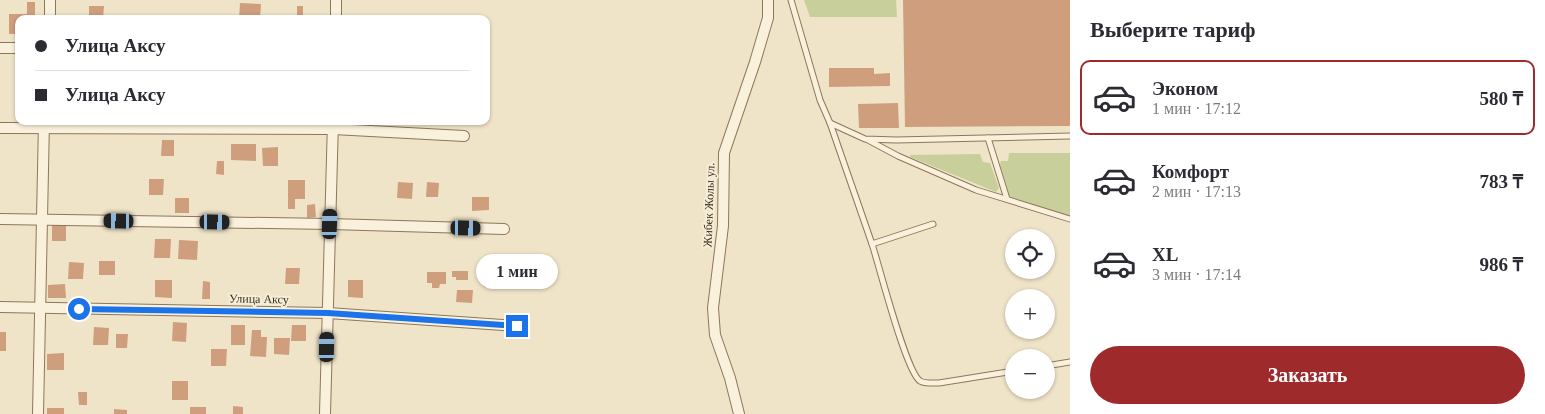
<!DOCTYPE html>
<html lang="ru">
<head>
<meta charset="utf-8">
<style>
  body { margin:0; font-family:Georgia,serif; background:#f2f2f3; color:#2b2b33; height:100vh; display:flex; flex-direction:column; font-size:19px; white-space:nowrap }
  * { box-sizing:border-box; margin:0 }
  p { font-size:16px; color:#7c7c81 }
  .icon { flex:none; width:28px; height:28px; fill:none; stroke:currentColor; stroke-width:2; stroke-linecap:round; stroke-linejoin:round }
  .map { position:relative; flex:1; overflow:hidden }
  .panel { display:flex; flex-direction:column; background:#fff; width:475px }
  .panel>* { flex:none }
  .banner { position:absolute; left:15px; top:15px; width:475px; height:110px; border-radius:10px; box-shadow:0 1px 4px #0004; display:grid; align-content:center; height:110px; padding:0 20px; background:#fff }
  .tools { position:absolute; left:1005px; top:229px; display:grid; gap:10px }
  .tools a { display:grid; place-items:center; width:50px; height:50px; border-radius:50%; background:#fff; box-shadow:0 1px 4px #0004; font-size:25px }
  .end { position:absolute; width:22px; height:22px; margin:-11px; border:6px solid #1a73e8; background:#fff; box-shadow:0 0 0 2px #fff }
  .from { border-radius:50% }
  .bubble { position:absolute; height:35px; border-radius:18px; background:#fff; box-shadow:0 1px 4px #0004; font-size:16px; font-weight:700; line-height:35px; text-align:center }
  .car { position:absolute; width:15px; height:30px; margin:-15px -8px; border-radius:6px; box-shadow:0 0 4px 1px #0007; background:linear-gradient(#222 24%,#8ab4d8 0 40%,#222 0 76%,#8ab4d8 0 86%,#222 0) }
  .banner b { display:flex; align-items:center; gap:18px; height:48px; font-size:19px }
  .banner b+b { border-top:1px solid #e1e1e2 }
  .banner i { width:12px; height:12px; background:#2b2b33 }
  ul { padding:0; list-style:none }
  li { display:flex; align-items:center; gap:15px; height:75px; margin:0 10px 8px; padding:0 10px; border:2px solid transparent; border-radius:10px }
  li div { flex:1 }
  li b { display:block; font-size:19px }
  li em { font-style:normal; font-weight:700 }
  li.on { border-color:#9e2a2b }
  li>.icon { width:45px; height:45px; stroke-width:1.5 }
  h2 { padding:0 20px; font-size:22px; line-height:60px }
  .button { display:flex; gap:10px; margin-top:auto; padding:10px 20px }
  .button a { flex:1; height:58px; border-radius:30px; background:#9e2a2b; color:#fff; font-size:20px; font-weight:700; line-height:58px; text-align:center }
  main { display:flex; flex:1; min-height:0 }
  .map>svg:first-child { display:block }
  .green { fill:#c9cf9b }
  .building { fill:#cf9f7d }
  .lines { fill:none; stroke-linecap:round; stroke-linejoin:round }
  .lane-casing { stroke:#8d765c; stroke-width:7 }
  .street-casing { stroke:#8d765c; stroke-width:12 }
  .lane { stroke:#faf1dc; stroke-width:5 }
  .street { stroke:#faf1dc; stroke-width:10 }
  .route { stroke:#1a73e8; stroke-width:6 }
  .labels { text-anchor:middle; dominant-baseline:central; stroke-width:4; stroke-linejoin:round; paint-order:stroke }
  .street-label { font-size:12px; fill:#3d2e20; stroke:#f7eed8 }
</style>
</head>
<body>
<main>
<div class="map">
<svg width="1070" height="414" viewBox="0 0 1070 414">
  <rect width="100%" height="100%" fill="#f0e4c8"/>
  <g class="green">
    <polygon points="804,0 896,0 897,17 810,17"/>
    <polygon points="1009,153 1070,153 1070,215 1010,198 1000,164 1001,161 1008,161"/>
    <polygon points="980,154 983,162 990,163 999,188 996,192 910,157 910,155"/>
  </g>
  <g class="building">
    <polygon points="903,0 1070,0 1070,126 905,127"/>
    <polygon points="27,2 35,2 35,19 19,19 19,34 9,34 9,14 27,14"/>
    <polygon points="240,3 261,4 260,19 239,19"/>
    <polygon points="89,6 104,6 103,19 89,19"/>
    <rect x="297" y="6" width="6" height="13"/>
    <polygon points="829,68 874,68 874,74 890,73 890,86 829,87"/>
    <polygon points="898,103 899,128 859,128 858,104"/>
    <polygon points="162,140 174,140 174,156 161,156"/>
    <polygon points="231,144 256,144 256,161 231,160"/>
    <polygon points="278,147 278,166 263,166 262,148"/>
    <polygon points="217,161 224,161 224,175 216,174"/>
    <polygon points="149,179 164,179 163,195 149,195"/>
    <polygon points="288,180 305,180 305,199 295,199 295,209 288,209"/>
    <polygon points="398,182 413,183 412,199 397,198"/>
    <polygon points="427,182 439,183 438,197 426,197"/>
    <polygon points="472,197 489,197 489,210 472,211"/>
    <rect x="175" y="198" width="14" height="15"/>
    <polygon points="315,204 316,217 307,218 307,205"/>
    <rect x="52" y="225" width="14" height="16"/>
    <polygon points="155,239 171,239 170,258 154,258"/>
    <polygon points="179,240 198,241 197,260 178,259"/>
    <rect x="99" y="261" width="16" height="14"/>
    <polygon points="69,262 84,263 83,279 68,279"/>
    <polygon points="286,268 300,268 299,284 285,284"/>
    <polygon points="452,271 468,271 468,280 456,280 456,277 452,277"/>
    <polygon points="427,272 446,272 446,284 440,284 439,288 432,288 432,283 427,283"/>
    <polygon points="503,272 522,273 521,285 503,284"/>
    <polygon points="485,274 500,275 500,287 484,287"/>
    <polygon points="155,280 172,280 172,298 155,297"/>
    <polygon points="348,280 363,280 363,298 348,297"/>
    <polygon points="203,281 210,282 210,299 202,299"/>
    <polygon points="65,284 66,298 48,298 48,285"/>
    <polygon points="457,290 473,290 472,303 456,302"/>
    <polygon points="173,322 187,323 186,342 172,341"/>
    <rect x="231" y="325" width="14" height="20"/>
    <polygon points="292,325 306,325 306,341 291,341"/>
    <polygon points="94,327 109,328 108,345 93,345"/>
    <polygon points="252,330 261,330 261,337 267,337 266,357 250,356"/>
    <rect x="0" y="332" width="6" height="19"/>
    <polygon points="116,334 128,334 127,348 116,348"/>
    <polygon points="274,338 290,338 289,355 274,354"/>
    <polygon points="211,349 227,349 226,366 211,366"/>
    <polygon points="64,353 64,370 47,370 47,354"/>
    <rect x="172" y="381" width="16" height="19"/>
    <polygon points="78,392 87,392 87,405 79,405"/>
    <polygon points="233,406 243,407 243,414 233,414"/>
    <rect x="190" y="407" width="16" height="7"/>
    <rect x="47" y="408" width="17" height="6"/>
    <polygon points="114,409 127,410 127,414 114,414"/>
  </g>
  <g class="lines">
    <g class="lane-casing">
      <g id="lane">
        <polyline points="791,0 820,100 830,123 865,139 896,140 1070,136"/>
        <polyline points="830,123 872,244 933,224"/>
        <polyline points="988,138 1007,199"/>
        <polyline points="868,140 898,156 976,190 1070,219"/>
        <path d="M 872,244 C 879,265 906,372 920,381 C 925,384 933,383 939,383 L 1014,371"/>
        <polyline points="1046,366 1070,362"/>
      </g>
    </g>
    <g class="street-casing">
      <g id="street">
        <polyline points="336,0 336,19"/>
        <polyline points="50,19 50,0"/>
        <polyline points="0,48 19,48"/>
        <polyline points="0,128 333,129 464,136"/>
        <polyline points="0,219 330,224 504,229"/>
        <polyline points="0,307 328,313 517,326"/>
        <polyline points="38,414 44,121"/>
        <polyline points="325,414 333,121"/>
        <polyline points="739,414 730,378 715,335 713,308 723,226 724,153 755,62 765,28 768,18 768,0"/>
      </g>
    </g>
    <use href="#lane" class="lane"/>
    <use href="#street" class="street"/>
  </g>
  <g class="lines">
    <polyline class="route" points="79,309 328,313 517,326"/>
  </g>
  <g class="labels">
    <g class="street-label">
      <text transform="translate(709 205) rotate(-88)">Жибек Жолы ул.</text>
      <text transform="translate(259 299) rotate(1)">Улица Аксу</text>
    </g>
  </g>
</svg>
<div class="tools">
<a><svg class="icon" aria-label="locate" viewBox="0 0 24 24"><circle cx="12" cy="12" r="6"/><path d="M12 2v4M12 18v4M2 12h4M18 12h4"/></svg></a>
<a>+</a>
<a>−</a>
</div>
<i class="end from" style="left:79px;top:309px"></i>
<i class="end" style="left:517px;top:326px"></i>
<div class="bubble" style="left:476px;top:254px;width:82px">1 мин</div>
<i class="car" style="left:119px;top:221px;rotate:271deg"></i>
<i class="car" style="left:215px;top:222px;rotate:91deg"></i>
<i class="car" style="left:330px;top:224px;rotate:2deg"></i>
<i class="car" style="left:466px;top:228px;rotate:91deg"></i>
<i class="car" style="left:327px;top:347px;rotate:1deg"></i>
<div class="banner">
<b><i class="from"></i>Улица Аксу</b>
<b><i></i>Улица Аксу</b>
</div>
</div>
<section class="panel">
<h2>Выберите тариф</h2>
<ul>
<li class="on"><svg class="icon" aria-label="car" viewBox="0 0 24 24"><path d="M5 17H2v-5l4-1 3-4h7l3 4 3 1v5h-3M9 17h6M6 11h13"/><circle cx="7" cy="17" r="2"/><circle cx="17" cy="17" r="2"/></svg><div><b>Эконом</b><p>1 мин · 17:12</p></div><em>580 ₸</em></li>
<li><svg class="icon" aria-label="car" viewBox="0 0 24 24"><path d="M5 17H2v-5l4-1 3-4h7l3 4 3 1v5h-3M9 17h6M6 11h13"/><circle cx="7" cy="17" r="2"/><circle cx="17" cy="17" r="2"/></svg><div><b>Комфорт</b><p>2 мин · 17:13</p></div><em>783 ₸</em></li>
<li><svg class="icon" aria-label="car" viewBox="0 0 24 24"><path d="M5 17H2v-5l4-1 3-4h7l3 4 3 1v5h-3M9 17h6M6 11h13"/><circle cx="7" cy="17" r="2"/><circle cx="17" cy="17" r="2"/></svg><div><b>XL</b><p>3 мин · 17:14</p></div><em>986 ₸</em></li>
</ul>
<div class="button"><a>Заказать</a></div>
</section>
</main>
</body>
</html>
